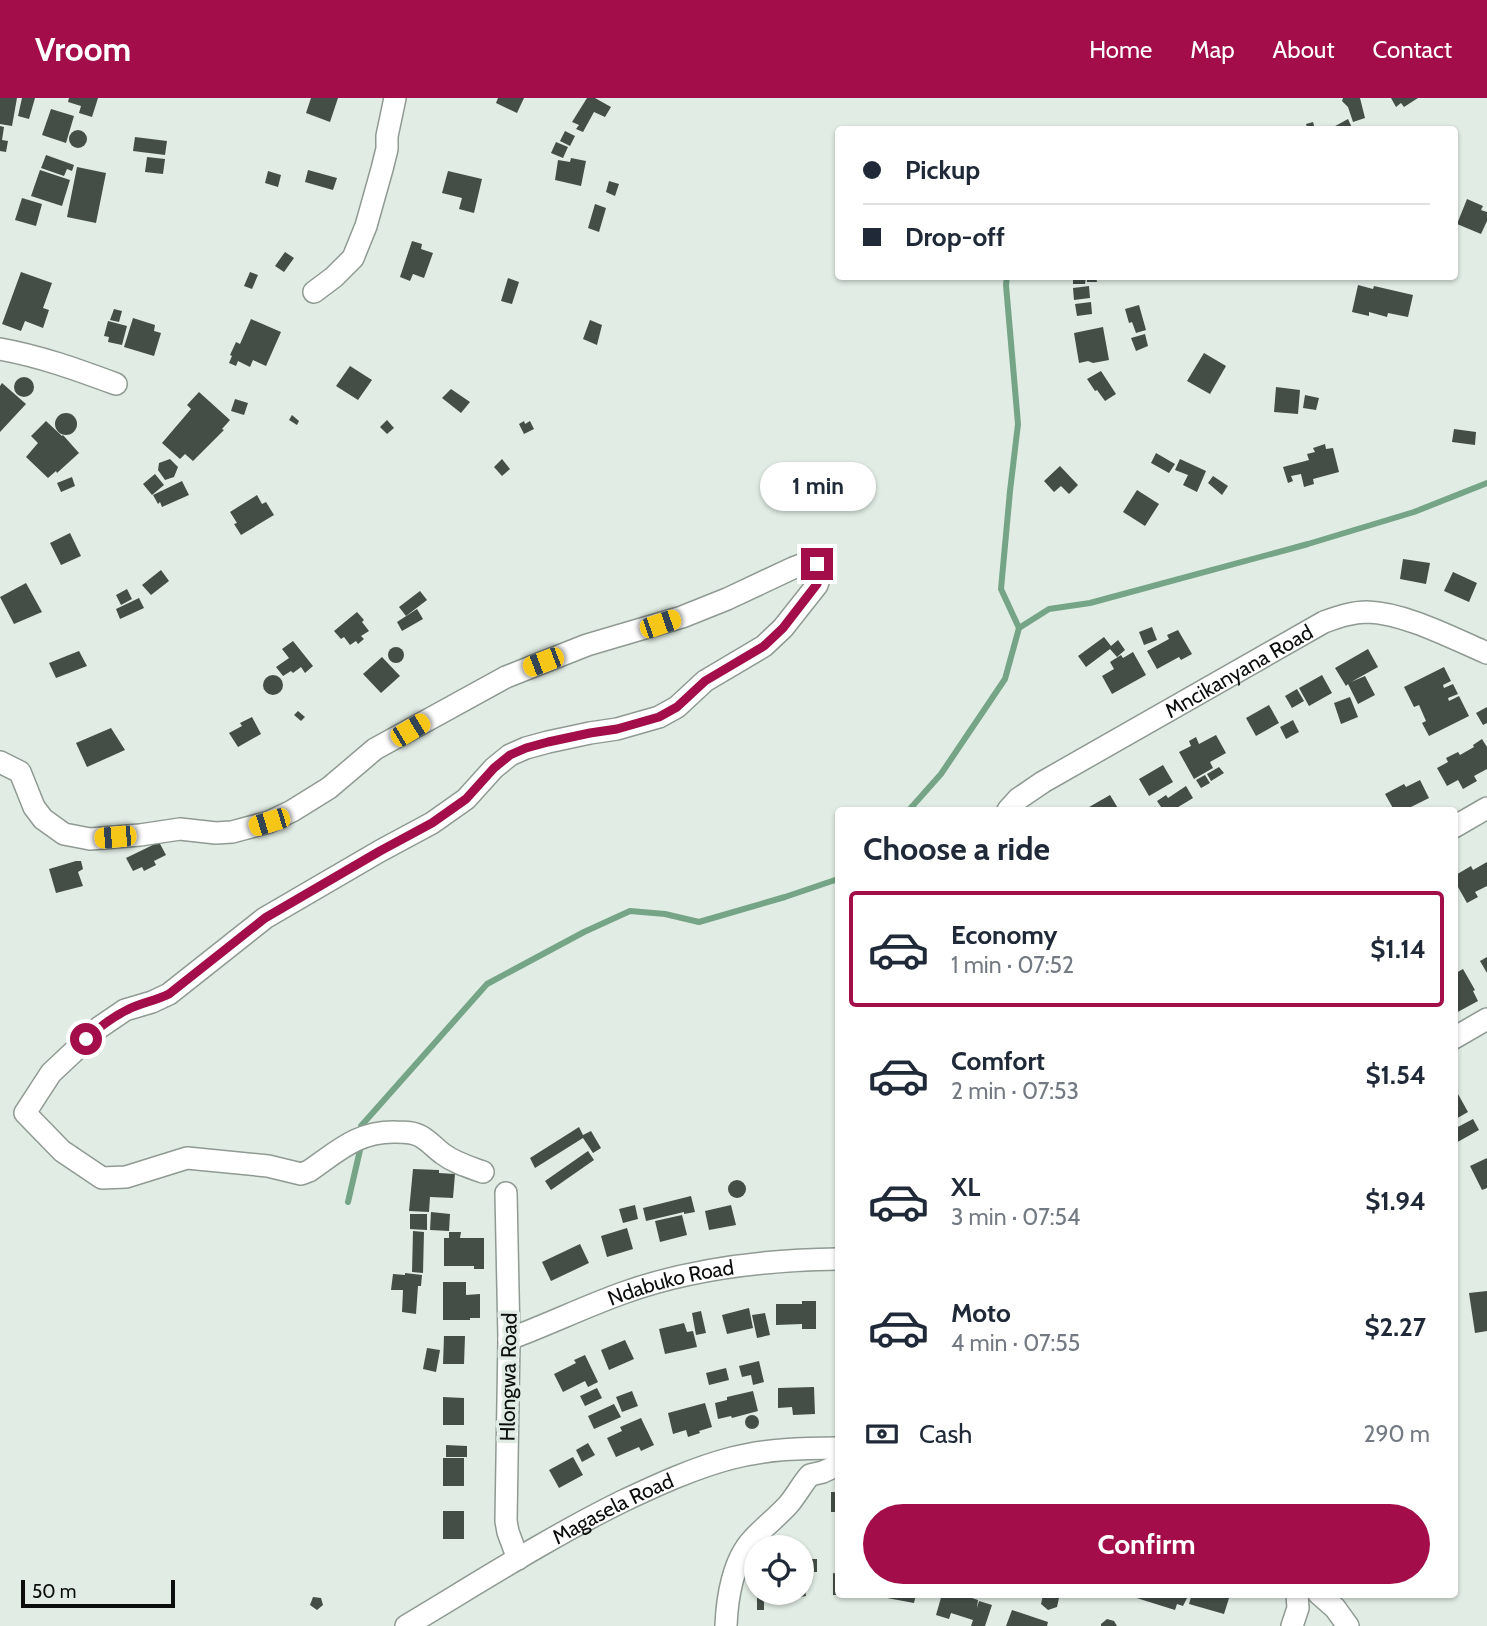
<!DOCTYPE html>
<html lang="en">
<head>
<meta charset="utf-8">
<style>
  body { margin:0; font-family:Cabin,sans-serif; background:#f6f6f7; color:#1f2937; height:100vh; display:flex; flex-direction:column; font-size:26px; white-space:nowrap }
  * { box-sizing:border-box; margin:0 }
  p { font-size:23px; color:#747a83 }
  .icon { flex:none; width:38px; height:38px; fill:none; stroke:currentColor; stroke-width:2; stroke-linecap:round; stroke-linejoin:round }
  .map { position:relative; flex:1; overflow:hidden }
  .side { position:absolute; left:835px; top:709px; width:623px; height:791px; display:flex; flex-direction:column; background:#fff; border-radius:7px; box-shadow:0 2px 5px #0004 }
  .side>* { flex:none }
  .guide { position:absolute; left:835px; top:28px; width:623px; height:154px; border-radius:7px; box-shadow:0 2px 5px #0004; display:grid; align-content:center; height:154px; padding:0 28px; background:#fff }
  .fabs { position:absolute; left:744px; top:1437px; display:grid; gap:14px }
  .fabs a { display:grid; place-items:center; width:70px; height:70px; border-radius:50%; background:#fff; box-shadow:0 2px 5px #0004; font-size:35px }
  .scale { position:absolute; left:21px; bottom:18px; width:154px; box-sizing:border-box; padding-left:7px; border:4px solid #0b0e0c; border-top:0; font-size:19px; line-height:24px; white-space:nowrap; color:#0b0e0c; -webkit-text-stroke:5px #e0ece4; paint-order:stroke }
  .end { position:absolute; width:32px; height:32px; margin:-16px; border:9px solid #a30d4a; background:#fff; box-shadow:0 0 0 4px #fff }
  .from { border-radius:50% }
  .bubble { position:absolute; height:49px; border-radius:24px; background:#fff; box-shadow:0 2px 5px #0004; font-size:23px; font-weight:800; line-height:49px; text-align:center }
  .car { position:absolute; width:21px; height:42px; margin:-21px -10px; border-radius:9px; box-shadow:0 0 5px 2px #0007; background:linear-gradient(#f5c518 24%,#345 0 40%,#f5c518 0 76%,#345 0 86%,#f5c518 0) }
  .guide b { display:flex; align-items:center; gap:24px; height:66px; font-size:26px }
  .guide b+b { border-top:2px solid #e0e1e3 }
  .guide i { width:18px; height:18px; background:#1f2937 }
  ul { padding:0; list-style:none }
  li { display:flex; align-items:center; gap:21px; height:116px; margin:0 14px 10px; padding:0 14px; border:4px solid transparent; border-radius:7px }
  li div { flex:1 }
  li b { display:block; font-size:26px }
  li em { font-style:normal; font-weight:800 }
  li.selected { border-color:#a30d4a }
  li>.icon { width:63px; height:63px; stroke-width:1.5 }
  h2 { padding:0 28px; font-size:32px; line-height:84px }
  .pay { display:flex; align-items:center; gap:18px; height:77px; padding:0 28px; font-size:26px }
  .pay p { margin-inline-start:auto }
  .button { display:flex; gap:14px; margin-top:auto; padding:14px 28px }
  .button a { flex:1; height:80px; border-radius:42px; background:#a30d4a; color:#fff; font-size:28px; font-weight:800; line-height:80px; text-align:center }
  header { display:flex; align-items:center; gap:42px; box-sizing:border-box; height:98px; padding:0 35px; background:#a30d4a; color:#fff }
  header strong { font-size:33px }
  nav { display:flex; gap:38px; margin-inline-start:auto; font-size:24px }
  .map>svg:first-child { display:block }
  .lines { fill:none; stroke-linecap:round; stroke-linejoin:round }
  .stream { stroke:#75a586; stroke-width:6 }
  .building { fill:#444e47 }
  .street-casing { stroke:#8f9a93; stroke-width:24 }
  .street { stroke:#fff; stroke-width:21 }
  .route { stroke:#a30d4a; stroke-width:9 }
  .labels { text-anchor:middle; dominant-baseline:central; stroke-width:7; stroke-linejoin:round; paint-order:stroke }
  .street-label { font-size:21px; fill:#0b0e0c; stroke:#e0ece4 }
</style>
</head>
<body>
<header>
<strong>Vroom</strong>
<nav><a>Home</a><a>Map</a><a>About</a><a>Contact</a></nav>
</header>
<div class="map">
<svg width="1487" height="1528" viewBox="0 0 1487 1528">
  <rect width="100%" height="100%" fill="#e0ece4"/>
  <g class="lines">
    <g class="stream">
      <polyline points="1007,178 1006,187 1018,326 1010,393 1001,491 1019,530"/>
      <polyline points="909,712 941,676 1005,581 1019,530 1049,511 1090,505 1308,446 1414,414 1487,385"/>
      <polyline points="348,1104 363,1039 361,1028 487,886 584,834 630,813 665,816 699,824 785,799 838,781"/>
    </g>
  </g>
  <g class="building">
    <polygon points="0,0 17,0 12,28 0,26"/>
    <polygon points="22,0 35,0 29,21 18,18"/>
    <polygon points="69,0 98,0 92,19 79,15 81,8 68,4"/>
    <polygon points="311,0 338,0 330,24 306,15"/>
    <polygon points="498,0 524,0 517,15 496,5"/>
    <polygon points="587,0 595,0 611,9 605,19 594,14 583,34 576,31 579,27 572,24"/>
    <polygon points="1343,0 1360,0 1365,20 1353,24 1348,9 1342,3"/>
    <polygon points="1391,0 1418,0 1404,9 1401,5 1396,9"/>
    <polygon points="51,11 74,18 66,45 42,37"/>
    <polygon points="1348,21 1353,32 1328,32"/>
    <polygon points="1313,24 1315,31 1308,32 1306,26"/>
    <polygon points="0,28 4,29 2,42 8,43 6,54 0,53"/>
    <circle cx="78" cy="41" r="9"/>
    <polygon points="565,33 575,38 570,48 560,43"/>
    <polygon points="135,39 167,43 165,57 133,53"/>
    <polygon points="556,44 568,49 563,60 551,55"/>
    <polygon points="46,57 74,67 72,73 67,71 64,78 41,70"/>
    <polygon points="147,59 165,61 163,76 145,74"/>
    <polygon points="571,60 586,63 581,88 555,82 558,62 570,64"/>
    <polygon points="77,69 106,75 96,125 67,119"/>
    <polygon points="40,72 70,82 62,108 31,98"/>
    <polygon points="308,72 337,80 333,92 305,84"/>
    <polygon points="268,73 281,77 278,89 265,85"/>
    <polygon points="448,73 482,81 474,115 459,111 462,100 442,95"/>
    <polygon points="609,83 619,86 615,98 606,94"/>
    <polygon points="22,100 42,106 36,128 15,122"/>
    <polygon points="1467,101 1483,108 1481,112 1487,114 1487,123 1481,136 1457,126"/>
    <polygon points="595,106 606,110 599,134 588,130"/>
    <polygon points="412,143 422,146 421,151 433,155 424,180 413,176 410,183 400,179"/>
    <polygon points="285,154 294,160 284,174 275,168"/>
    <polygon points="21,174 52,185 43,210 49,212 43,230 25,223 21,233 2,226"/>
    <polygon points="250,174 258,177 252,191 244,188"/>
    <polygon points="1073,178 1086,178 1085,186 1073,186"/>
    <polygon points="1087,178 1096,178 1097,184 1087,184"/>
    <polygon points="508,180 519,184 512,206 501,203"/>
    <polygon points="1358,187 1373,191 1374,188 1413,197 1408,219 1388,215 1387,219 1369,214 1369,218 1352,214"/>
    <polygon points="1089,188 1090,200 1074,202 1073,190"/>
    <polygon points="1091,204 1092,216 1077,218 1075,206"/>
    <polygon points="1139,207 1146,232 1136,235 1132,224 1129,225 1125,211"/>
    <polygon points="114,211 122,213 119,224 110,222"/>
    <polygon points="133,220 155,227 154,233 161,235 154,258 124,249"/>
    <polygon points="251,221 281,234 266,268 253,262 250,269 238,263 236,268 229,265 232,258 230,257 236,244 240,246"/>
    <polygon points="590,222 602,227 597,247 583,241"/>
    <polygon points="108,223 127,228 122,247 108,244 109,239 104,238"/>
    <polygon points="1103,229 1109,262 1093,265 1088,263 1079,265 1074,235"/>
    <polygon points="1145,236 1148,248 1136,253 1131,240"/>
    <polygon points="1204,255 1226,268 1210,296 1187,283"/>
    <polygon points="350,268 372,282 358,302 336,288"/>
    <polygon points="1101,273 1116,296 1105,303 1097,292 1095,293 1087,281"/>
    <circle cx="24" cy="289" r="10"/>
    <polygon points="2,285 26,306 0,334 0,288"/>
    <polygon points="1276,289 1300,292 1298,316 1274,314"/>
    <polygon points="451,291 470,304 461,315 442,300"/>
    <polygon points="199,294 230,322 222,331 224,332 193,363 185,356 180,361 162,345 191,311 187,307"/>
    <polygon points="1305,297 1319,300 1316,312 1303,310"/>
    <polygon points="235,301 248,305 244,317 231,313"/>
    <circle cx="66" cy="326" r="11"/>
    <polygon points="292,317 299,323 297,327 289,322"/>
    <polygon points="387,322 394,330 387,336 380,329"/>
    <polygon points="46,323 62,338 63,337 79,355 57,375 56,373 48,380 26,359 38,345 31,338"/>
    <polygon points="524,323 525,326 530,323 534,331 524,336 519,326"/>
    <polygon points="1454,331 1476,334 1475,347 1452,344"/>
    <polygon points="1325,346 1326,351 1333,350 1339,374 1313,381 1314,386 1304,389 1301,376 1291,378 1293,383 1288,385 1283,369 1309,362 1307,356 1315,354 1313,350"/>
    <polygon points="1156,355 1175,366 1169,375 1151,365"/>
    <polygon points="170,361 178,369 174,379 165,382 158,372 159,365"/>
    <polygon points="502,361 510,371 502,378 494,369"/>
    <polygon points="1180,361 1206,373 1197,394 1183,387 1188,377 1175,372"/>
    <polygon points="1060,368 1078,387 1069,396 1061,388 1054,394 1044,383"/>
    <polygon points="155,376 164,387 152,397 143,386"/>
    <polygon points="1213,378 1228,388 1222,397 1208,385"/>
    <polygon points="72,379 75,388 61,394 57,385"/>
    <polygon points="182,383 189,397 162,409 160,404 158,406 153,397"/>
    <polygon points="1137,392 1159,406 1145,428 1123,414"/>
    <polygon points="257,397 262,406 266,404 274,417 241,437 234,426 237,425 230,414"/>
    <polygon points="70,435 81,458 61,467 50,445"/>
    <polygon points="1403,461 1430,465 1426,486 1400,481"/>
    <polygon points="161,472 169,483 151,497 142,487"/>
    <polygon points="1453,474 1477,485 1469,504 1444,493"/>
    <polygon points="26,485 42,514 14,526 0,499"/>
    <polygon points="127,491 132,501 121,507 116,497"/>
    <polygon points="420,493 427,502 406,518 399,509"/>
    <polygon points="139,500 144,510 120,521 116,511"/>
    <polygon points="417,511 423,521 402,533 397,524"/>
    <polygon points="357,514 364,522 362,524 369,533 361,538 364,541 358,546 356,543 350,547 344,539 341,541 334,533"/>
    <polygon points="1152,529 1157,542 1144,547 1139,534"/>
    <polygon points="1178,532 1192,556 1181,562 1179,559 1157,571 1147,553 1169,541 1167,537"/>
    <polygon points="1104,539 1111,548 1118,542 1125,552 1117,559 1110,551 1086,569 1078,558"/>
    <polygon points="293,543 313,568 305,575 301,569 293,575 291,573 283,578 276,569 289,560 282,551"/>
    <circle cx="396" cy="557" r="8"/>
    <polygon points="1368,551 1378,569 1351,584 1365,578 1375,597 1358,606 1348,586 1346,588 1335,570"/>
    <polygon points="79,553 87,568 56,580 49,565"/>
    <polygon points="1133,554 1146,577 1112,596 1102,578 1114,571 1110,564 1121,557 1123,560"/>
    <polygon points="382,559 400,578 381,595 363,576"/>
    <polygon points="1444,569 1451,583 1443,587 1444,590 1453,586 1458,596 1448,600 1449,603 1459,598 1469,618 1429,638 1422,625 1426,623 1419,607 1414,609 1404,589"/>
    <polygon points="1322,577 1332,595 1309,608 1299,590"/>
    <circle cx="273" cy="587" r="10"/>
    <polygon points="1297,591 1304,603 1292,610 1285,598"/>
    <polygon points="1350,599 1358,619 1341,626 1334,605"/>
    <polygon points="1269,607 1279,625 1256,638 1246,620"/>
    <polygon points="1487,609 1487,625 1483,627 1476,615"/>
    <polygon points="298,613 305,619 301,623 294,617"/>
    <polygon points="252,619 261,636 238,649 229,635 242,628 240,625"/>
    <polygon points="1293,622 1299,634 1286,641 1280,629"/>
    <polygon points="111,630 125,652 87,669 76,645"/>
    <polygon points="1216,637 1226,655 1210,664 1213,670 1194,681 1179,654 1191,648 1189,643 1196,639 1199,646"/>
    <polygon points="1482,641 1487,649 1487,671 1474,678 1477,683 1463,691 1458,682 1447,688 1437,670 1448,664 1446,660 1458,654 1460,657 1474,649 1473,647"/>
    <polygon points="1163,667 1173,684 1149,698 1139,681"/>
    <polygon points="1219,669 1224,675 1211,683 1207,676"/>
    <polygon points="1205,677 1210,685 1201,690 1196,682"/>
    <polygon points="1420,682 1429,700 1405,712 1394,712 1385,696 1404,686 1406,689"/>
    <polygon points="1186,688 1193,700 1175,711 1176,712 1163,712 1157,703 1166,697 1168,700"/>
    <polygon points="1110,697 1119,712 1084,712"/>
    <polygon points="159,744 166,757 154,763 156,767 144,773 142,769 133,773 126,760"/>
    <polygon points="76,763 81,763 83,771 78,774 83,788 56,795 49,771"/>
    <polygon points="1487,764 1487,788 1475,794 1478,799 1467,805 1454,782 1454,778 1471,768 1473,772"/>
    <polygon points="1487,859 1487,875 1480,863"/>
    <polygon points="1463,871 1475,892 1473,893 1478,903 1454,916 1454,876"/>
    <polygon points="1458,996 1468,1014 1454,1022 1454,998"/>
    <polygon points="1473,1021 1479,1032 1454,1046 1454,1031"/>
    <polygon points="579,1029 583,1037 591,1033 601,1050 593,1055 583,1040 535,1070 530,1060"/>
    <polygon points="588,1053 594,1062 551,1092 545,1083"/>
    <polygon points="1487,1060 1487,1090 1482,1092 1470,1068"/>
    <polygon points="413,1071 439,1072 439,1075 455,1076 453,1100 430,1099 429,1114 409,1113"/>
    <circle cx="737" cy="1091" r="9"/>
    <polygon points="691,1098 695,1114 684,1116 684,1114 646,1123 643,1110"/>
    <polygon points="635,1107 638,1121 623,1125 619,1111"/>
    <polygon points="731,1107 736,1127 709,1132 705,1113"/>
    <polygon points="431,1114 450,1116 449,1133 430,1132"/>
    <polygon points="410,1116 427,1116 427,1132 410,1131"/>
    <polygon points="682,1117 687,1137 660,1144 655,1123"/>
    <polygon points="627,1130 633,1151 607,1159 601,1138"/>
    <polygon points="413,1133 424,1134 423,1175 412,1174"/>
    <polygon points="449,1134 461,1134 460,1140 484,1140 484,1171 474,1171 474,1168 444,1168 444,1140 449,1140"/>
    <polygon points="580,1146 589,1165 551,1183 542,1164"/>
    <polygon points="405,1175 422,1177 421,1188 418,1188 416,1216 402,1214 403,1192 391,1192 393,1176 405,1177"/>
    <polygon points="443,1184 466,1184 466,1197 480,1196 480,1220 470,1220 470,1222 443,1222"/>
    <polygon points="1487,1193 1487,1233 1475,1235 1469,1195"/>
    <polygon points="802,1203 816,1203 816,1231 802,1231 802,1226 776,1227 776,1206 802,1206"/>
    <polygon points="749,1210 753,1230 727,1236 722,1217"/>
    <polygon points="701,1213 706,1235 696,1237 692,1215"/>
    <polygon points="765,1215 770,1237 757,1240 752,1217"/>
    <polygon points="684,1225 687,1234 693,1233 697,1249 665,1256 659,1231"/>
    <polygon points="444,1238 465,1238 464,1266 443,1266"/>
    <polygon points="625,1242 634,1261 609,1272 601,1252"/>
    <polygon points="427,1250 440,1252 436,1274 423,1271"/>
    <polygon points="585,1257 598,1284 588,1289 585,1283 563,1294 554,1276 576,1265 574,1262"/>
    <polygon points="759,1263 764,1284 753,1287 751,1277 742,1279 739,1268"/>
    <polygon points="726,1270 729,1282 709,1287 706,1275"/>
    <polygon points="814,1289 815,1316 793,1317 792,1309 778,1310 778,1290"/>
    <polygon points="597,1290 602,1300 585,1308 580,1298"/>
    <polygon points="632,1293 638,1308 622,1314 616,1299"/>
    <polygon points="753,1293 758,1313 732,1320 731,1318 718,1321 715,1305 727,1302 727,1299"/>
    <polygon points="443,1299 464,1300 464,1327 443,1327"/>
    <polygon points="705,1305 712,1329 699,1333 700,1335 688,1339 686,1332 673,1336 668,1315"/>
    <polygon points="614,1306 621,1319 594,1331 588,1318"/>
    <circle cx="752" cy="1324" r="7"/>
    <polygon points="641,1320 654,1347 641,1353 639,1349 616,1359 607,1340 622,1333 620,1329"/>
    <polygon points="588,1345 595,1357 582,1364 576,1352"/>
    <polygon points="446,1347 467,1348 467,1359 446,1359"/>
    <polygon points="573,1359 583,1377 559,1390 549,1372"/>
    <rect x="443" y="1360" width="21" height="28"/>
    <rect x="831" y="1394" width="7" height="20"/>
    <rect x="443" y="1413" width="21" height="28"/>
    <rect x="807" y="1461" width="10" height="13"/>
    <polygon points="833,1475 838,1476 838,1497 833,1497"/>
    <polygon points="802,1482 803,1482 806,1498 778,1503 777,1494 802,1494"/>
    <polygon points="888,1496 916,1496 914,1505 887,1500"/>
    <polygon points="942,1496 960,1496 978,1502 977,1510 979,1503 992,1507 985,1528 971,1528 973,1522 951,1515 949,1521 936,1517"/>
    <polygon points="1055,1496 1059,1500 1057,1509 1048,1512 1041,1506 1043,1497"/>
    <polygon points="1189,1496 1183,1508 1177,1506 1175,1512 1127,1497"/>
    <polygon points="1192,1496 1201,1499 1202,1496 1230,1497 1224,1516 1189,1506"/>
    <polygon points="313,1499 321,1500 323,1507 317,1512 310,1507"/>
    <rect x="757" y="1500" width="7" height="12"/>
    <polygon points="1012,1512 1048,1524 1047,1528 1006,1528"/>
    <polygon points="1107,1521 1114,1523 1117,1528 1101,1528 1101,1526"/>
  </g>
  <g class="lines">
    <g class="street-casing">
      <g id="street">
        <polyline points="314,194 334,179 353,160 366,128 382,71 387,51 387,38 395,0"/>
        <path d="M 0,251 C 40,258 78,272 116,286"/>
        <path d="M 0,664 L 20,674 L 34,709 L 43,721 L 64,736 L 90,741 L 140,737 L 180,731 L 216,735 L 232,734 L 269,724 L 292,713 L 329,690 L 375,651 L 506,579 L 587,547 L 682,519 L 727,501 L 793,470 L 801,467 L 817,466 L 822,472 L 817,487 L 783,530 L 764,548 L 705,583 L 677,609 L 659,619 L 617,631 L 590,635 L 548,644 L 526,650 L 510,657 L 494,670 L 466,701 L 432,725 L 380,753 L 265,820 L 169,896 L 152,904 L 125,912 L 100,929 L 51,975 L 25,1015 L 62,1053 L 102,1080 L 126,1079 L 187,1060 L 268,1068 L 301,1076 L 309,1073 C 338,1053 358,1033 396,1034 C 405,1034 414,1034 422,1039 C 430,1044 436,1051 443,1056 C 455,1065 469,1069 483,1074"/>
        <path id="s1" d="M 1008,712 L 1018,701 L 1043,684 L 1324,524 C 1338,519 1352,514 1367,514 C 1405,515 1452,540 1487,555"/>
        <polyline points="1454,729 1487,710"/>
        <polyline points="1454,940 1487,921"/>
        <polyline points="506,1095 509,1241 506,1423 508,1434 518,1461"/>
        <path id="s2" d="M 509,1241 C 547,1227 584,1209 623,1195 C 692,1170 765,1162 838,1161"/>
        <polyline points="1319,1496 1335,1510 1348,1528"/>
        <path id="s3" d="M 406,1528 C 478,1485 548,1440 623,1403 C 659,1386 694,1370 732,1360 C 766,1351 803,1350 838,1350"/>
        <path d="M 726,1528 C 727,1500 733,1462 753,1441 C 764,1429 777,1419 788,1407 C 796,1398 802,1386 810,1377 L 823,1374 L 838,1367"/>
        <polyline points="1292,1528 1298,1510 1297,1496"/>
      </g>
    </g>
    <use href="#street" class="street"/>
  </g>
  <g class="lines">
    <path class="route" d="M 86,941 C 99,930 112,919 127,912 C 140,905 155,903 169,896 L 265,820 L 380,753 L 432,725 L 466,701 L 494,670 L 510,657 L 526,650 L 548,644 L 590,635 L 617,631 L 659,619 L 677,609 L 705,583 L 764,548 L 783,530 L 817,486 L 822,472 L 817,466"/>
  </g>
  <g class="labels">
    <g class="street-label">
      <text stroke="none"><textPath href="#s1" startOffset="270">Mncikanyana Road</textPath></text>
      <text stroke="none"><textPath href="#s2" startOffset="172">Ndabuko Road</textPath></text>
      <text transform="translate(508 1279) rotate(-89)">Hlongwa Road</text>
      <text stroke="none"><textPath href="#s3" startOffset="238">Magasela Road</textPath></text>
    </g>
  </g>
</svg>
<div class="fabs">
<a><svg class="icon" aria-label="locate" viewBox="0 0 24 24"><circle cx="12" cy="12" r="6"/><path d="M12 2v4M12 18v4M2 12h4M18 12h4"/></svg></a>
</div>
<div class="scale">50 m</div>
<i class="end from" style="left:86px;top:941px"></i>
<i class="end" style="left:817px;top:466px"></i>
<div class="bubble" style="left:760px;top:364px;width:116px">1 min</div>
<i class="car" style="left:660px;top:526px;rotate:71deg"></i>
<i class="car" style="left:543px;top:564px;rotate:249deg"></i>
<i class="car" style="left:410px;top:632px;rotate:59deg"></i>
<i class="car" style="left:269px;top:724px;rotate:253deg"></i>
<i class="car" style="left:115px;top:739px;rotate:265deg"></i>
<div class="guide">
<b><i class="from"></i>Pickup</b>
<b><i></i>Drop-off</b>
</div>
<section class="side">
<h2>Choose a ride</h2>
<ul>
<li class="selected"><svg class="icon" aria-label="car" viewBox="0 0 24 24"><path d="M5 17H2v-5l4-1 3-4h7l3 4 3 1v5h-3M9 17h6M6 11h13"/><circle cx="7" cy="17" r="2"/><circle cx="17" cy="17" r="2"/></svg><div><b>Economy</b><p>1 min · 07:52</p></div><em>$1.14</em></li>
<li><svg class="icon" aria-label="car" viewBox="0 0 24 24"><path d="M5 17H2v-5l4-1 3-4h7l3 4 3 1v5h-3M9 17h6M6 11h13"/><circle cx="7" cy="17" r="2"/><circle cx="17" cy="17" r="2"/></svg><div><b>Comfort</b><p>2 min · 07:53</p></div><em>$1.54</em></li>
<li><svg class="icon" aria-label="car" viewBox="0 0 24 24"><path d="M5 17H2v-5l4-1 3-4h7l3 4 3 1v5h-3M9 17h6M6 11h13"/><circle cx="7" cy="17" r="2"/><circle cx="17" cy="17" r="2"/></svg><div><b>XL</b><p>3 min · 07:54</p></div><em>$1.94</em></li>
<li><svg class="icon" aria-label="car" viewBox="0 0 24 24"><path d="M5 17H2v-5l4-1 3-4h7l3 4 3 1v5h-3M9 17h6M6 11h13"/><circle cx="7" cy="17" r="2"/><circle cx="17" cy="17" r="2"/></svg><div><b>Moto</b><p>4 min · 07:55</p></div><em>$2.27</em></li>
</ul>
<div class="pay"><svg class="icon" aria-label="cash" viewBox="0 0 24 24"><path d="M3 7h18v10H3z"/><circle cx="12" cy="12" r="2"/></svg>Cash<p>290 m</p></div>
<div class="button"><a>Confirm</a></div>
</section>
</div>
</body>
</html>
